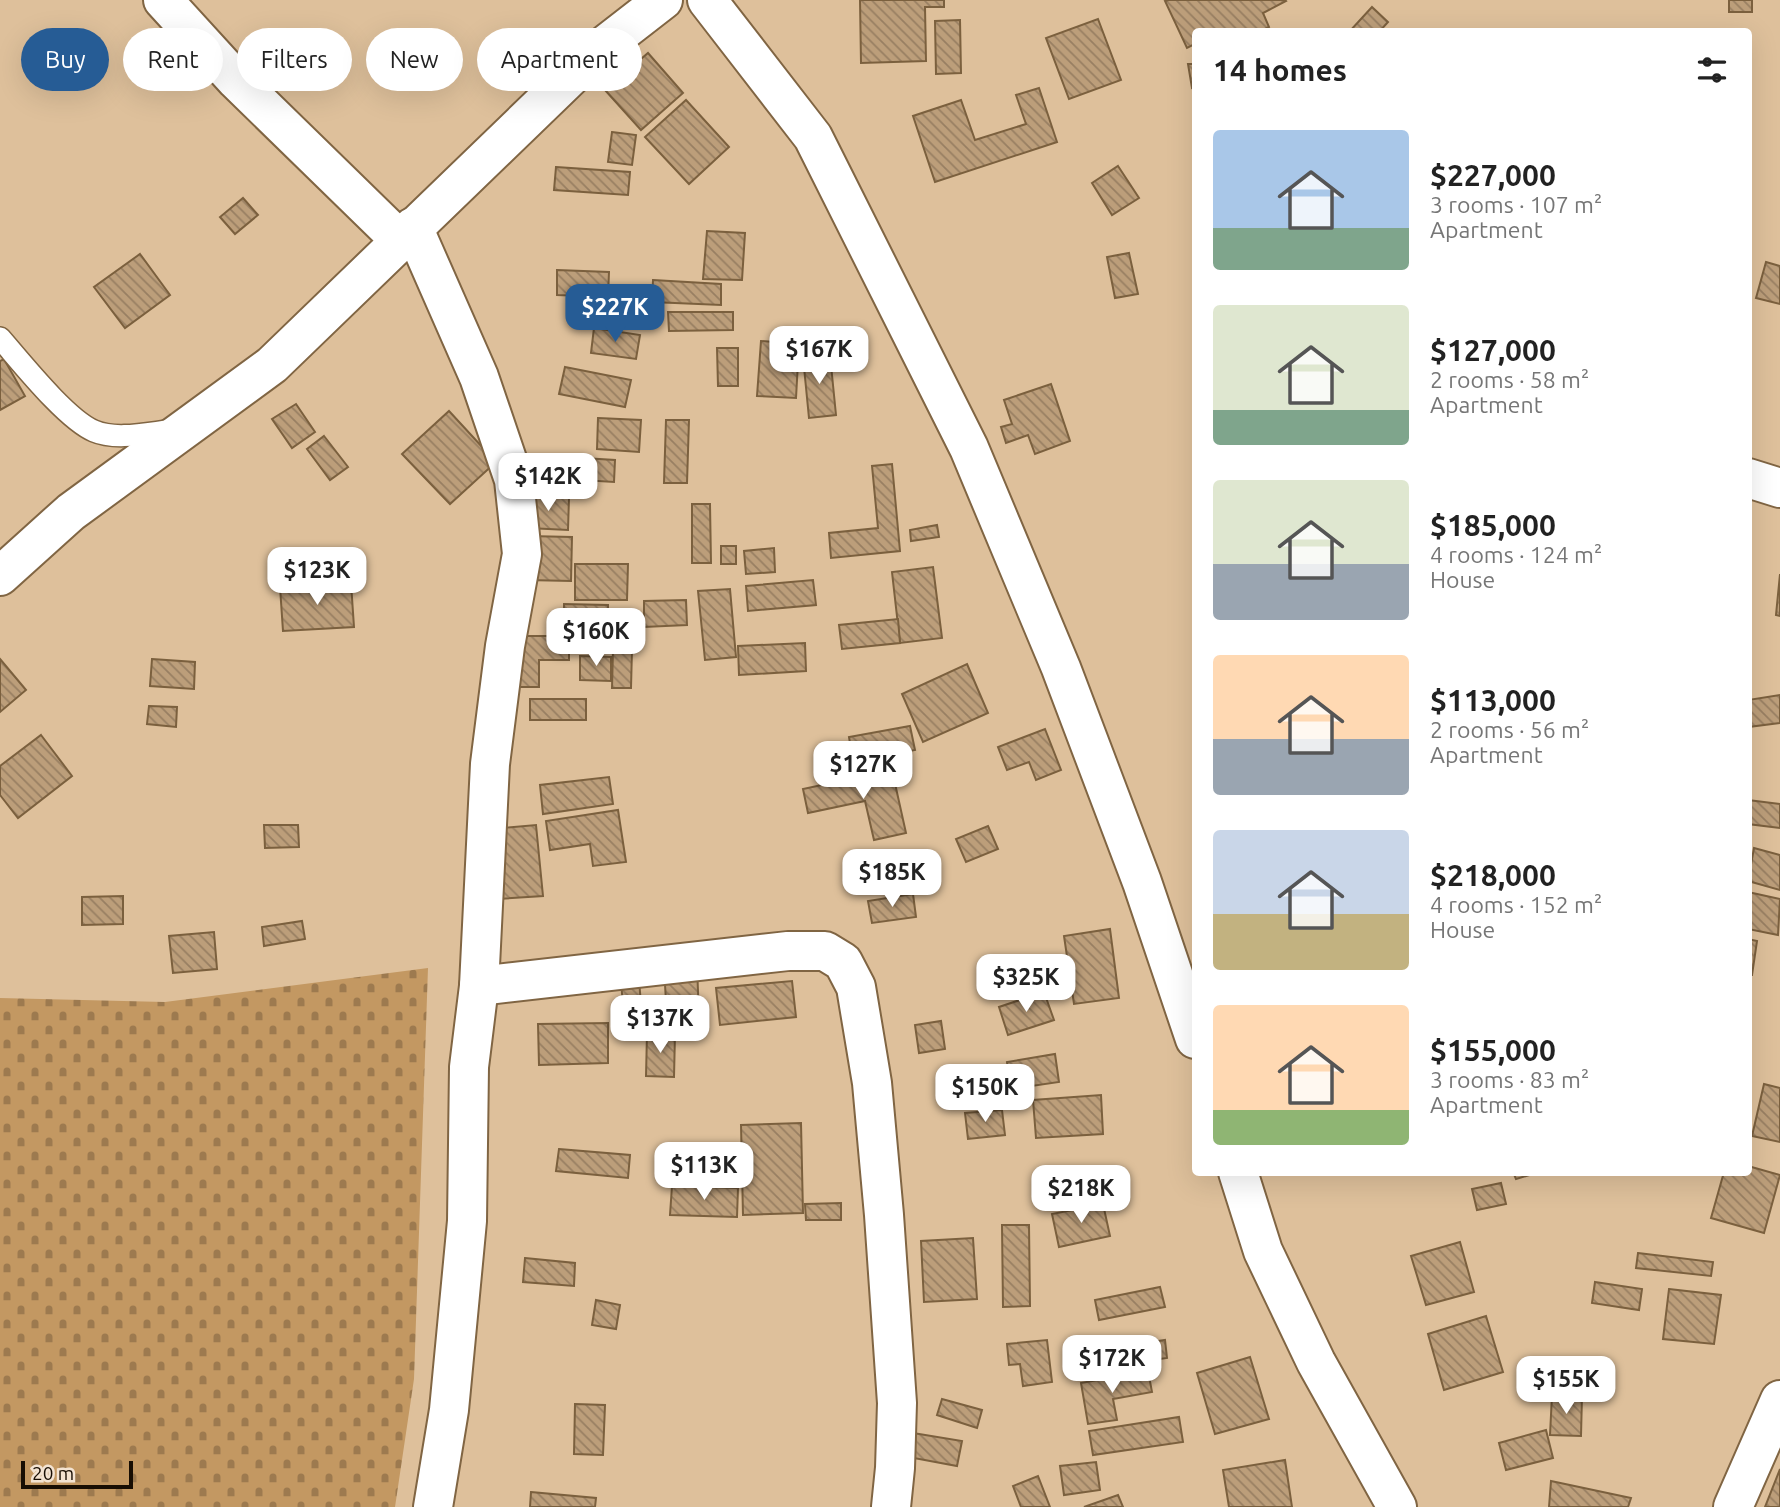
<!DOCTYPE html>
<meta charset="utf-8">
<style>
body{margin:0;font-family:Ubuntu,sans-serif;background:#f2f2f2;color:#222;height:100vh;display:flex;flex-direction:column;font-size:26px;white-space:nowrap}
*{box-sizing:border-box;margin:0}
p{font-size:23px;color:#767676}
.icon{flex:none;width:38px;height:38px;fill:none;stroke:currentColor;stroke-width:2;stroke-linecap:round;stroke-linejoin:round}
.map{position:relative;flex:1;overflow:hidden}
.panel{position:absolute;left:1192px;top:28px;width:560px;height:1148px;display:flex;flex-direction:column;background:#fff;border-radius:7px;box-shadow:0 7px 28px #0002}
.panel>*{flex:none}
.top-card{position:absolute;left:21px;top:28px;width:665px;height:63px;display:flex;gap:14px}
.scale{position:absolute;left:21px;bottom:18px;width:112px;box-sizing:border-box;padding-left:7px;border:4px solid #180e03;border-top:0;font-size:19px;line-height:24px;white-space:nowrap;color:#180e03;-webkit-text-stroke:5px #f3e3d1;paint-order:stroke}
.price{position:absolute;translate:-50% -60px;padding:0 16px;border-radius:14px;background:#fff;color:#222;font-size:23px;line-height:46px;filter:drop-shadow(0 2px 4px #0008)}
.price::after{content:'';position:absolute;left:50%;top:42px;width:21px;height:16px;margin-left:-10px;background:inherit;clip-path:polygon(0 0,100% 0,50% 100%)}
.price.on{background:#265c95;color:#fff}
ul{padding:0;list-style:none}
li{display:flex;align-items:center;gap:21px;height:175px;padding:0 21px}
li span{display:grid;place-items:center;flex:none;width:196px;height:140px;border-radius:7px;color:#555}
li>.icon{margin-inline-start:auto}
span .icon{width:84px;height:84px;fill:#fffc;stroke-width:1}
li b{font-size:30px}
h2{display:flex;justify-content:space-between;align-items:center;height:84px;padding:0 21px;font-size:30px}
.chip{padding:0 24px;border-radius:32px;background:#fff;box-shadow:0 7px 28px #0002;font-size:24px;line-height:63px}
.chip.on{background:#265c95;color:#fff}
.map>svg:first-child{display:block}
.cemetery{fill:url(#cemetery-stones)}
.building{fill:url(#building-back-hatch);stroke:#7b603e;stroke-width:2}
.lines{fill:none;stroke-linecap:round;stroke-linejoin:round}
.lane-casing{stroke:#806543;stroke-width:24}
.street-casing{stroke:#806543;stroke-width:42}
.lane{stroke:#fff;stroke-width:21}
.street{stroke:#fff;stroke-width:38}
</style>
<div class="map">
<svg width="1780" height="1507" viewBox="0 0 1780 1507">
<defs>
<pattern id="cemetery-stones" width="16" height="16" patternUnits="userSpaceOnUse" patternTransform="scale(1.75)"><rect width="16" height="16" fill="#c39862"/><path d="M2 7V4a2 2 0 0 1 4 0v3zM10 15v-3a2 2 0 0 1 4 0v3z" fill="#9d7a4f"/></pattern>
<pattern id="building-back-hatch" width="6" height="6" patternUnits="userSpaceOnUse" patternTransform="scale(1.75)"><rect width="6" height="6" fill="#bc9e7a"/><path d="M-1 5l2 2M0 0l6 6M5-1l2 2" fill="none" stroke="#987f62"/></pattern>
</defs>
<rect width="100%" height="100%" fill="#dec09b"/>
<path class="cemetery" d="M428,968L414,1379L395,1507H0V998L165,1002Z"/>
<g class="building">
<path d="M860,0H944V7H925L926,61L861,63Z"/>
<path d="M1169,0H1285L1286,1L1263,13L1269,27L1259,32H1195V44L1187,48L1165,1Z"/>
<rect x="1729" y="0" width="23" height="12"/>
<path d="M1372,7L1388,22L1379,32H1349Z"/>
<path d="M1098,19L1121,80L1069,99L1046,38Z"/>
<path d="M960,20L961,73L936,74L935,21Z"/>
<path d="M648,53L683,93L641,130L605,90Z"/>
<path d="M1188,64H1195V87L1192,88Z"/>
<path d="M1039,88L1057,142L935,182L913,116L961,100L975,140L1026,124L1016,95Z"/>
<path d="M686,100L729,147L689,184L645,137Z"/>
<path d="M612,132L636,135L632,165L608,162Z"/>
<path d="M1118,166L1139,198L1112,215L1092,183Z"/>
<path d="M556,167L630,172L628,195L554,190Z"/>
<path d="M243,198L258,215L235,234L220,217Z"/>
<path d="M707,231L745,233L742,280L703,279Z"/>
<path d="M1129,253L1138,294L1115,298L1107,257Z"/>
<path d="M140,254L170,295L125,328L94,287Z"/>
<path d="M1766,262L1780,266V304L1756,298Z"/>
<path d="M557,270L609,272L608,297L557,295Z"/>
<path d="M653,280L721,284V305L652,302Z"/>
<path d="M668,312H733V330L669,331Z"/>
<path d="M594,328L640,335L636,359L591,353Z"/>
<path d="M761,341L799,344L796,398L757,396Z"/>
<path d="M717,348H738V386H718Z"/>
<path d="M830,355L836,415L809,418L803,357Z"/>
<path d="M4,359L25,396L0,410V361Z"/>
<path d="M565,367L631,380L625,407L559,394Z"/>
<path d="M1051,384L1070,441L1035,454L1028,435L1006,443L1001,427L1012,424L1004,400Z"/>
<path d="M296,404L315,432L292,448L272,419Z"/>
<path d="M449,411L496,462L450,504L402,454Z"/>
<path d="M598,418L641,420L639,452L597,449Z"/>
<path d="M666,420H689L687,483H664Z"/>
<path d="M324,436L348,467L330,480L307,449Z"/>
<path d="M566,457L615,460L614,482L565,479Z"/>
<path d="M892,464L900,551L831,558L829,533L878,528L872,466Z"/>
<path d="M528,496L569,498L568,530L528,528Z"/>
<path d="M692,504H710L711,563H692Z"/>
<path d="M937,525L939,537L911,541L910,530Z"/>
<path d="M528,536L572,537L571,581L527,580Z"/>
<rect x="721" y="546" width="15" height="18"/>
<path d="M774,548L775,572L746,574L744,551Z"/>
<path d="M575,564H628L627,600H575Z"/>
<path d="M933,567L942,638L900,643L892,572Z"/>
<path d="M1780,574V616L1776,615Z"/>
<path d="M813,580L816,605L748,611L746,586Z"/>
<path d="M351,583L354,627L283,631L280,587Z"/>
<path d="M730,589L736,657L705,660L698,591Z"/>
<path d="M686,600L687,625L644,627V601Z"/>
<path d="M564,604L608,605V629L564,628Z"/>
<path d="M614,611H633L631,688H612Z"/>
<path d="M898,619L900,643L842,649L839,625Z"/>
<path d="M519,636H569V660H539V687H519Z"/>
<path d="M805,643L806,671L739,675L738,646Z"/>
<path d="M580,656L611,657V681L580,680Z"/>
<path d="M0,659L26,690L0,712Z"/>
<path d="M152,659L195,662L194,689L150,686Z"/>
<path d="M967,664L988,713L923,742L902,694Z"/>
<path d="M1780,695V723L1748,727V700Z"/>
<rect x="530" y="699" width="56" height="21"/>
<path d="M149,706L177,707L176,727L147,724Z"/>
<path d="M910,726L915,750L853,761L849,737Z"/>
<path d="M1045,729L1061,770L1036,780L1029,762L1007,770L998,747Z"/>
<path d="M41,735L72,776L18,818L0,795V766Z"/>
<path d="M892,770L906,833L874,840L865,801L808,813L803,789Z"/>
<path d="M609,777L613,804L543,814L540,785Z"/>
<path d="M1748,800L1780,804V828L1748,824Z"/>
<path d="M618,810L626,862L593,866L590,844L550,850L546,821Z"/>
<path d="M264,825H298L299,847L265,848Z"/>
<path d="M536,825L543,896L498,899L492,829Z"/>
<path d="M988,826L998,849L966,862L956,839Z"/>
<path d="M1754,848L1780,855V890L1748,881Z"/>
<path d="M1748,892L1780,899L1778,935L1748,929Z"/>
<path d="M913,894L916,917L872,923L868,901Z"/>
<path d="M123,896V924L82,925V897Z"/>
<path d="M302,921L305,939L264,946L262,927Z"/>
<path d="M1110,929L1119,998L1074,1004L1064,936Z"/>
<path d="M214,932L217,969L173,973L169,936Z"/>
<path d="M1748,939L1757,941L1752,975H1748Z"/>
<path d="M1036,960L1041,982L991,992L987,970Z"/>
<path d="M697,966L699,1016L667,1018L664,968Z"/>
<path d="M639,979L641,1005L623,1006L621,981Z"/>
<path d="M792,981L796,1017L720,1025L716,988Z"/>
<path d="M1044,992L1054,1020L1008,1035L999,1007Z"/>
<rect x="1748" y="999" width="3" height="26"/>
<path d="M941,1021L945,1049L919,1053L915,1025Z"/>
<path d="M608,1023V1063L539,1065L538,1024Z"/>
<path d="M647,1033L675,1034L674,1077L646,1076Z"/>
<path d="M1055,1054L1059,1082L1011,1089L1007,1062Z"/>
<path d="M1764,1084L1780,1088V1142L1752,1136Z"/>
<path d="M1101,1095L1103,1134L1036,1138L1033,1100Z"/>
<path d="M1002,1110L1005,1135L968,1139L965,1113Z"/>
<path d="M801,1123L803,1213L743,1215L741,1125Z"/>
<path d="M559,1149L630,1155L628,1178L556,1171Z"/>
<path d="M1748,1166L1780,1175L1764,1233L1711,1218L1724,1172H1748Z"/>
<path d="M1513,1172H1536V1173L1516,1179Z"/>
<path d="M1501,1183L1506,1204L1477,1210L1472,1189Z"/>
<path d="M672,1186L738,1188L737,1217L670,1215Z"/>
<path d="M841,1203V1220H806L805,1204Z"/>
<path d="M1103,1204L1110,1236L1059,1247L1052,1214Z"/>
<path d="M1002,1225H1029L1030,1306L1003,1307Z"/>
<path d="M973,1238L977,1299L924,1302L921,1241Z"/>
<path d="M1460,1242L1474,1292L1426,1305L1411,1256Z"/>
<path d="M1638,1253L1713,1262L1711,1276L1636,1268Z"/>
<path d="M525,1258L575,1263L574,1286L523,1282Z"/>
<path d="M1595,1282L1642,1289L1639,1310L1592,1303Z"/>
<path d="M1160,1287L1165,1307L1099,1320L1095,1300Z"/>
<path d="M1669,1289L1721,1295L1714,1344L1663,1339Z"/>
<path d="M596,1300L620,1305L616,1329L592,1325Z"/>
<path d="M1486,1316L1503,1372L1444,1390L1428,1334Z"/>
<path d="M1047,1340L1052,1382L1023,1386L1020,1364L1009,1365L1007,1344Z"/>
<path d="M1165,1340L1167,1358L1111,1366L1108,1349Z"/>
<path d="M1250,1357L1269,1419L1215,1434L1197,1373Z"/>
<path d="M1148,1371L1152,1392L1113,1399L1117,1420L1088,1424L1081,1383Z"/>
<path d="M1552,1395L1582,1396L1581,1436L1550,1435Z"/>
<path d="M942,1399L982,1410L977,1428L937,1415Z"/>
<path d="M575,1404L605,1405L603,1455L574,1454Z"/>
<path d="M1179,1417L1183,1442L1093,1455L1089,1431Z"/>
<path d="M1546,1430L1553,1458L1506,1470L1499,1443Z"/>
<path d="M907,1432L962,1441L957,1466L903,1456Z"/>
<path d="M1285,1460L1292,1507H1229L1223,1470Z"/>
<path d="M1096,1462L1100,1490L1064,1495L1060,1466Z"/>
<path d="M1780,1469V1507H1765Z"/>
<path d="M1038,1476L1050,1507H1021L1013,1486Z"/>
<path d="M1551,1481L1631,1498L1628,1507H1549Z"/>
<path d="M531,1492L596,1498L595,1507H530Z"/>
<path d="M1118,1495L1123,1507H1084Z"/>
</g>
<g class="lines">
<defs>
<path id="lane" d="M0,338C21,362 66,419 94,431C117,441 152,432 176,430"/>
<g id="street">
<path d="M163,0L236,80L400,240"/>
<path d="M707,0L813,137L969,448L1061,668L1142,882L1195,1039"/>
<path d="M413,227L479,377L514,480L522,554L505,646L490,764L479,986L469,1067L467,1221L449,1410L433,1507"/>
<path d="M1748,478L1780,488"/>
<path d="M0,576L71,512L272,365L596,52L663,0"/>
<path d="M479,986L788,951H825L843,962L856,987L872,1083L884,1215L897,1403L895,1468L891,1507"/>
<path d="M1238,1172L1263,1251L1316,1362L1397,1507"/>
<path d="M1733,1507L1780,1400"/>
</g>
</defs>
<use href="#lane" class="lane-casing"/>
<use href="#street" class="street-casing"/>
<use href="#lane" class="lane"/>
<use href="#street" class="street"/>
</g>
</svg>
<div class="scale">20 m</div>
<b class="price on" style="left:615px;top:344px">$227K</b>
<b class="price" style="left:819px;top:386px">$167K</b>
<b class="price" style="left:548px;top:513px">$142K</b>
<b class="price" style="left:317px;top:607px">$123K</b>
<b class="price" style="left:596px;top:668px">$160K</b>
<b class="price" style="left:863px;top:801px">$127K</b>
<b class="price" style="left:892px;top:909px">$185K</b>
<b class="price" style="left:1026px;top:1014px">$325K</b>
<b class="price" style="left:660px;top:1055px">$137K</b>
<b class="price" style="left:985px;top:1124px">$150K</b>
<b class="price" style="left:704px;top:1202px">$113K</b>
<b class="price" style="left:1081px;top:1225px">$218K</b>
<b class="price" style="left:1112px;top:1395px">$172K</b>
<b class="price" style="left:1566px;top:1416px">$155K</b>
<div class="top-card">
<a class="chip on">Buy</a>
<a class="chip">Rent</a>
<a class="chip">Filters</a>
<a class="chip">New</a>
<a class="chip">Apartment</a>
</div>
<section class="panel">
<h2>14 homes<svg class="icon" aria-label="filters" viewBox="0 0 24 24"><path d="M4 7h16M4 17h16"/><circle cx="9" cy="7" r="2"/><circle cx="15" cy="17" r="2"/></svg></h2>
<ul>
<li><span style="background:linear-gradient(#a9c7e8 70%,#7fa58c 0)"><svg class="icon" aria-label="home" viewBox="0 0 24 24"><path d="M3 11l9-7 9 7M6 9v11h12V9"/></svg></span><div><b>$227,000</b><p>3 rooms · 107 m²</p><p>Apartment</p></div></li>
<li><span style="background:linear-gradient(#dfe7d0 75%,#7fa58c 0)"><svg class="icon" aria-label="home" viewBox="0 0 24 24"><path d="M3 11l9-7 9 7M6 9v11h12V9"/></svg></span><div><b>$127,000</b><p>2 rooms · 58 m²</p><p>Apartment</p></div></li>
<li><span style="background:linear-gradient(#dfe7d0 60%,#9aa5b1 0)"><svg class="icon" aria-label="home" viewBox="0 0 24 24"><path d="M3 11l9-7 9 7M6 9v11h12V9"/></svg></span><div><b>$185,000</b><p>4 rooms · 124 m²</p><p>House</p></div></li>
<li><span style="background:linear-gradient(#ffd9b3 60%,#9aa5b1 0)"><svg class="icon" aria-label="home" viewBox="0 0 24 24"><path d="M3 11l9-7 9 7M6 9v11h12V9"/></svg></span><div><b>$113,000</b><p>2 rooms · 56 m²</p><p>Apartment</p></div></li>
<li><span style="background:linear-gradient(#c9d6e8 60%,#c2b280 0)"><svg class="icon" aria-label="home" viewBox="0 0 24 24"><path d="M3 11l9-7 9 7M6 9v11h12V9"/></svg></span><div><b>$218,000</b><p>4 rooms · 152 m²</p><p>House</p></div></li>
<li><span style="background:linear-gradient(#ffd9b3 75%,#8fb573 0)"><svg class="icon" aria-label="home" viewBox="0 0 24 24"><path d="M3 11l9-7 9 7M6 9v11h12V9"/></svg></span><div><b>$155,000</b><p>3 rooms · 83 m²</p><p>Apartment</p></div></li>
</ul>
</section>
</div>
